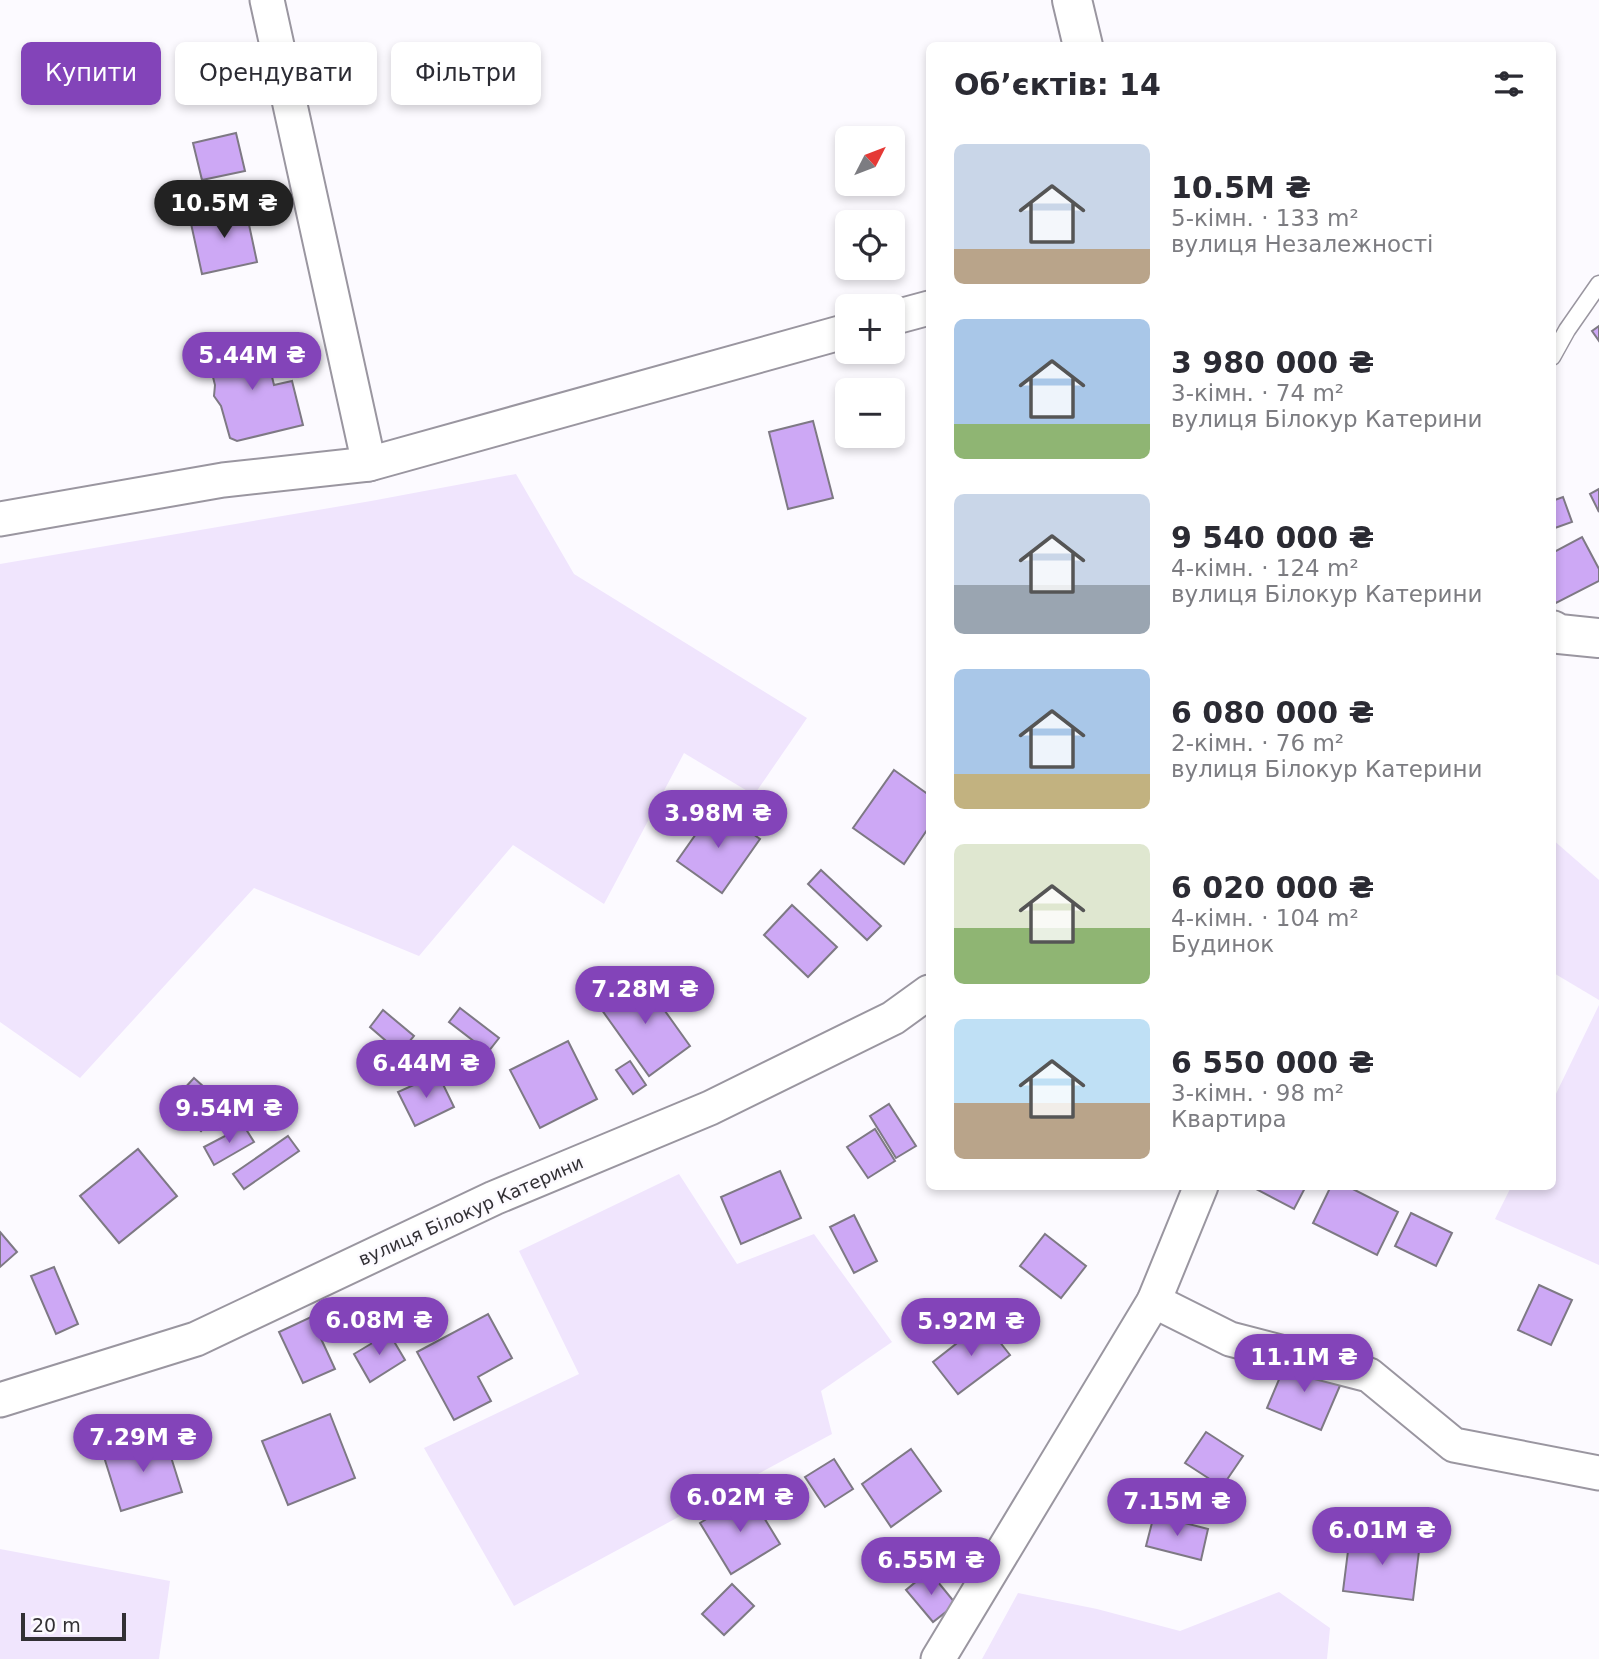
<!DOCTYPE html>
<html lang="uk">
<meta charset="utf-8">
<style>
body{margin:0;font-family:"DejaVu Sans",sans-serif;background:#f7f7f7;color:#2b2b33;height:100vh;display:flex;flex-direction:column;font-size:26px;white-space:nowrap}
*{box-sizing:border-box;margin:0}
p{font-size:23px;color:#7c7c81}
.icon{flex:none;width:38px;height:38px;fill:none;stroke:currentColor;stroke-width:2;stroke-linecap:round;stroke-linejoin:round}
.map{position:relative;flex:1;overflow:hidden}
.details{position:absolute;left:926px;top:42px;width:630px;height:1148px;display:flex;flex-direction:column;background:#fff;border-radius:10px;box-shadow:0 4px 10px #0003}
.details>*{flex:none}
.top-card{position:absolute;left:21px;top:42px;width:665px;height:63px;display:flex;gap:14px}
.needle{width:46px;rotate:48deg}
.tools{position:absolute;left:835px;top:126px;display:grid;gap:14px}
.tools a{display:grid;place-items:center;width:70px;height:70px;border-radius:10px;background:#fff;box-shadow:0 4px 10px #0003;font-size:35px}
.scale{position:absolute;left:21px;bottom:18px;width:105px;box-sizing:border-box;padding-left:7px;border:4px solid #323034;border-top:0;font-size:19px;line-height:24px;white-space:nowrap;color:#323034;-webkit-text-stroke:5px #fcfaff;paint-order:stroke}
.price{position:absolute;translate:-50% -60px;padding:0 16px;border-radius:24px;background:#8344b9;color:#fff;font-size:23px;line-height:46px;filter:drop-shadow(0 2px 4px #0008)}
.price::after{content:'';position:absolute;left:50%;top:42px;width:21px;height:16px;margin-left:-10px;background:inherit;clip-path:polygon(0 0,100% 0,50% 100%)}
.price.active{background:#222;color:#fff}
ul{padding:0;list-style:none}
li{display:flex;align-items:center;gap:21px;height:175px;padding:0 28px}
li span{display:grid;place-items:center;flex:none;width:196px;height:140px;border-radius:10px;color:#555}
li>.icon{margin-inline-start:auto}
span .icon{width:84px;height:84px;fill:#fffc;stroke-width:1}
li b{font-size:30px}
h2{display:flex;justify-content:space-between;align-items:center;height:84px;padding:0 28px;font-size:30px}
.tag{padding:0 24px;border-radius:10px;background:#fff;box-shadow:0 4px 10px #0003;font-size:24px;line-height:63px}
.tag.active{background:#8344b9;color:#fff}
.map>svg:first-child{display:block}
.green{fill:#f0e5fd}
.building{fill:#cda8f5;stroke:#7e7984;stroke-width:2}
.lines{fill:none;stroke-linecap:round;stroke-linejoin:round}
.service-casing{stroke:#9a96a0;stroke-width:19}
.minor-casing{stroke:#9a96a0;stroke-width:37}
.tertiary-casing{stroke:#9a96a0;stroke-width:42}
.service{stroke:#fff;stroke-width:16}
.minor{stroke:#fff;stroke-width:33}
.tertiary{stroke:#fff;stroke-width:38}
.labels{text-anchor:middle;stroke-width:5;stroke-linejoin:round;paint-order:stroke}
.street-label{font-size:18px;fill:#323034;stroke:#fcfaff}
</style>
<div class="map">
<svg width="1599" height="1659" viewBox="0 0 1599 1659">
<rect width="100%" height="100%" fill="#fcfaff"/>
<g class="green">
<path d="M516,474L574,574L807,718L754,795L684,753L604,904L513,845L419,956L254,888L80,1078L0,1022V564L371,501Z"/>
<path d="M1552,839L1599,880V1000L1552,972Z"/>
<path d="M1599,1005V1265L1495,1219L1511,1187L1552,1186V1102Z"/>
<path d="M679,1174L737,1264L814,1234L892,1342L821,1391L832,1434L514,1606L424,1448L579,1374L519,1251Z"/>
<path d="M0,1549L170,1581L159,1659H0Z"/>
<path d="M1279,1592L1330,1628L1327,1659H982L1018,1593L1097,1609L1180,1631Z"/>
</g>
<g class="building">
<path d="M236,133L245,171L202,180L193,143Z"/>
<path d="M245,206L257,262L202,274L190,219Z"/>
<path d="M1599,326V341L1592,331Z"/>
<path d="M263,339L274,385L292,381L303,425L237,441L230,438L221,406L214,396L215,385L208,357L214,352L229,348L238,341L247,343Z"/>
<path d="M813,421L833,498L788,509L769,432Z"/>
<path d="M1599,489V512L1590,494Z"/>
<path d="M1563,497L1572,522L1552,529V501Z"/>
<path d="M1582,537L1599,569V581L1556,603L1552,596V553Z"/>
<path d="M894,770L929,795V827L904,864L853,828Z"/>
<path d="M715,807L760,839L722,893L677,861Z"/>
<path d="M821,870L881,926L867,940L808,884Z"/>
<path d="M792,905L837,947L808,977L764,935Z"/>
<path d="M640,976L690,1046L649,1076L599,1006Z"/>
<path d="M460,1008L499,1038L488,1052L449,1022Z"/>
<path d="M383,1010L414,1036L400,1053L370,1027Z"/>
<path d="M568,1041L597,1099L540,1128L510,1070Z"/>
<path d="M630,1061L646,1085L633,1094L616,1070Z"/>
<path d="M438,1074L454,1107L415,1126L398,1092Z"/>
<path d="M194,1078L224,1105L201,1131L171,1103Z"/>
<path d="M889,1104L916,1146L896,1158L870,1116Z"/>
<path d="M244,1126L254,1142L214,1165L204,1147Z"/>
<path d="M875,1129L895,1161L868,1178L847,1147Z"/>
<path d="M288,1136L299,1151L244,1189L233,1174Z"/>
<path d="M138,1149L177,1196L119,1243L80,1196Z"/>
<path d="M780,1171L801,1218L741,1244L721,1197Z"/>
<path d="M1257,1186H1306L1294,1209L1256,1189Z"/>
<path d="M1331,1186H1347L1398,1212L1377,1255L1313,1223Z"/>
<path d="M1411,1213L1452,1233L1436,1266L1395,1246Z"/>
<path d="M854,1215L877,1261L854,1273L830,1227Z"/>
<path d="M0,1232L17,1252L0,1267Z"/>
<path d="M1045,1234L1086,1266L1061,1298L1020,1266Z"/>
<path d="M54,1267L78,1324L56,1334L31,1276Z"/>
<path d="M1539,1285L1572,1300L1551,1345L1518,1330Z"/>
<path d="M488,1314L512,1358L478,1377L491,1401L454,1420L417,1352Z"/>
<path d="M311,1317L335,1369L303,1383L279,1332Z"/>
<path d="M984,1322L1010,1355L958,1394L933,1362Z"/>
<path d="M389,1333L405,1360L370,1382L354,1354Z"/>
<path d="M1288,1358L1342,1381L1321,1430L1267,1408Z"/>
<path d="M330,1414L355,1478L288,1505L262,1441Z"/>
<path d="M1206,1432L1243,1456L1222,1487L1185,1463Z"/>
<path d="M165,1438L182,1492L121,1511L104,1457Z"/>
<path d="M911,1449L941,1491L891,1527L862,1484Z"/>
<path d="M834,1459L853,1489L825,1507L805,1477Z"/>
<path d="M749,1493L780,1544L731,1574L700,1523Z"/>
<path d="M1154,1515L1208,1529L1201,1560L1146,1546Z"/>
<path d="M1350,1535L1420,1543L1413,1600L1343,1591Z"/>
<path d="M929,1571L956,1604L933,1622L906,1590Z"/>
<path d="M732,1584L754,1606L724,1635L702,1614Z"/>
</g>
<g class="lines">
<defs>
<path id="service" d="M1552,357L1567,330L1599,284"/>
<g id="minor">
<path d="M267,0L369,464"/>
<path d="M892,318L929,308"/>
<path d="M0,519L223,480L369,464L847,331"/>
<path d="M1154,1301L1230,1339L1369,1375L1454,1445L1599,1473"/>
<path d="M0,1400L196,1339L494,1198L710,1108L893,1018L929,992"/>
<path d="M938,1659L1154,1301L1201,1186"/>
</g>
<g id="tertiary">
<path d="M1072,0L1083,46"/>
<path d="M1552,630L1559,634L1599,638"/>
</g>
</defs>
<use href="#service" class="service-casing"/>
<use href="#minor" class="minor-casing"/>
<use href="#tertiary" class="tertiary-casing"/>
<use href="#service" class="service"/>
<use href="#minor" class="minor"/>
<use href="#tertiary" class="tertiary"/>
</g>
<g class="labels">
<g class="street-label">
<text transform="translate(471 1211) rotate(-24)" y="6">вулиця Білокур Катерини</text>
</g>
</g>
</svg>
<div class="tools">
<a><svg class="needle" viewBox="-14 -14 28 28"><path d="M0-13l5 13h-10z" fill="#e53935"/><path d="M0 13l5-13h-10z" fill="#7c7c81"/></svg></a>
<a><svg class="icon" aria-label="locate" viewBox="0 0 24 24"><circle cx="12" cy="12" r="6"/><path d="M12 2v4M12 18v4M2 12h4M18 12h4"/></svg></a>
<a>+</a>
<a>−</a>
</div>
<div class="scale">20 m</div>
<b class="price active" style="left:224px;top:240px">10.5M ₴</b>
<b class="price" style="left:252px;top:392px">5.44M ₴</b>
<b class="price" style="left:718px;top:850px">3.98M ₴</b>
<b class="price" style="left:645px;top:1026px">7.28M ₴</b>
<b class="price" style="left:426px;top:1100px">6.44M ₴</b>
<b class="price" style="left:229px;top:1145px">9.54M ₴</b>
<b class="price" style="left:379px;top:1357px">6.08M ₴</b>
<b class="price" style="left:971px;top:1358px">5.92M ₴</b>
<b class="price" style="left:1304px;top:1394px">11.1M ₴</b>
<b class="price" style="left:143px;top:1474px">7.29M ₴</b>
<b class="price" style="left:740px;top:1534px">6.02M ₴</b>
<b class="price" style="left:1177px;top:1538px">7.15M ₴</b>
<b class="price" style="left:1382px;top:1567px">6.01M ₴</b>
<b class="price" style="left:931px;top:1597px">6.55M ₴</b>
<div class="top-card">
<a class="tag active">Купити</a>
<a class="tag">Орендувати</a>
<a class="tag">Фільтри</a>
</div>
<section class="details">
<h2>Об’єктів: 14<svg class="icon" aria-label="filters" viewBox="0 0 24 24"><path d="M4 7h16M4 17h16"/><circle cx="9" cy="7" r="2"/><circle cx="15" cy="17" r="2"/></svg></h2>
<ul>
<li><span style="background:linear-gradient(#c9d6e8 75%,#b9a48a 0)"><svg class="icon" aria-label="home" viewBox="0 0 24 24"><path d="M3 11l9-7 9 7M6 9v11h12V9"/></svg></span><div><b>10.5M ₴</b><p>5-кімн. · 133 m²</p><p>вулиця Незалежності</p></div></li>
<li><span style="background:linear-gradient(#a9c7e8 75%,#8fb573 0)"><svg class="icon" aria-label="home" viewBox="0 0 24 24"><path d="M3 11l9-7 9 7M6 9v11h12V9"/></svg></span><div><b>3 980 000 ₴</b><p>3-кімн. · 74 m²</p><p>вулиця Білокур Катерини</p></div></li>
<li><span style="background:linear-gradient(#c9d6e8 65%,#9aa5b1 0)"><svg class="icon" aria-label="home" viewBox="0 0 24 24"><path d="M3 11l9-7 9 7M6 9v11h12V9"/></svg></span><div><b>9 540 000 ₴</b><p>4-кімн. · 124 m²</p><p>вулиця Білокур Катерини</p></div></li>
<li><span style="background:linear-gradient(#a9c7e8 75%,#c2b280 0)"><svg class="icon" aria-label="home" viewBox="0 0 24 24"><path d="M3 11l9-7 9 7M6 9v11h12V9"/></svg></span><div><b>6 080 000 ₴</b><p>2-кімн. · 76 m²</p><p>вулиця Білокур Катерини</p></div></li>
<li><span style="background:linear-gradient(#dfe7d0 60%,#8fb573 0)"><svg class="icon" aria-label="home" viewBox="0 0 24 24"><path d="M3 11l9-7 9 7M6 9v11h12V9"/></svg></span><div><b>6 020 000 ₴</b><p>4-кімн. · 104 m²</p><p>Будинок</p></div></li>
<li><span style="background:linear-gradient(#bfe0f5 60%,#b9a48a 0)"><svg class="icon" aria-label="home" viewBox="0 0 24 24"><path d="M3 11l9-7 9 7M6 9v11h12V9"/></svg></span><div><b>6 550 000 ₴</b><p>3-кімн. · 98 m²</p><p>Квартира</p></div></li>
</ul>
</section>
</div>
